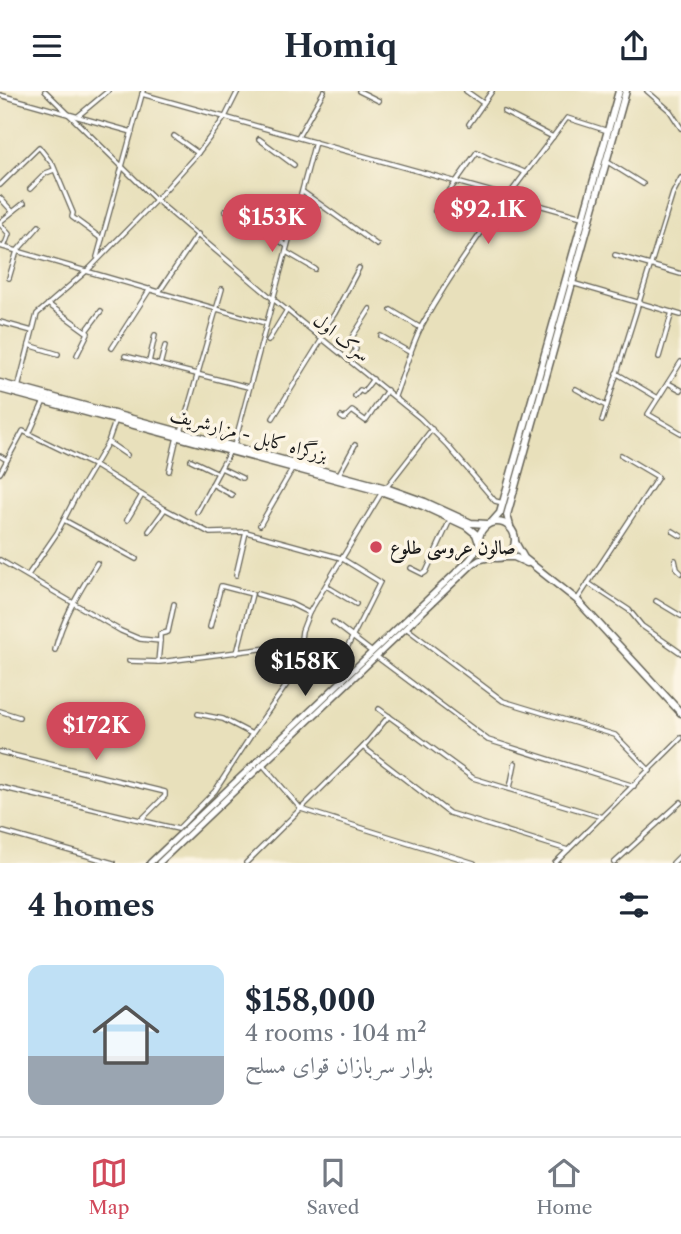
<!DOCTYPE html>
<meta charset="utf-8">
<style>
body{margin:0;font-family:"Libre Caslon Text",Amiri,serif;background:#f6f6f7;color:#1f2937;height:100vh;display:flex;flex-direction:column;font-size:26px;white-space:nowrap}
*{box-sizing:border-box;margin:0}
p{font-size:23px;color:#747a83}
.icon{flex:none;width:38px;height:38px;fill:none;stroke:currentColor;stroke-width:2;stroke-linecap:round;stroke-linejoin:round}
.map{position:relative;height:772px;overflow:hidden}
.side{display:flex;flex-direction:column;background:#fff;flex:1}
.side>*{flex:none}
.price{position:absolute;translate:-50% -60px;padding:0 16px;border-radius:24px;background:#d1495b;color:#fff;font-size:23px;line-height:46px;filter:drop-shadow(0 2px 4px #0008)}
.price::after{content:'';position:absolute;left:50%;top:42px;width:21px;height:16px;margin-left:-10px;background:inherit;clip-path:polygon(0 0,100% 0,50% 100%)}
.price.selected{background:#222;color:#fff}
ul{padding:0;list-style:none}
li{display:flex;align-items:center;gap:21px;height:175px;padding:0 28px}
li span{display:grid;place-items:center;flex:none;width:196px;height:140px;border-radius:14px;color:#555}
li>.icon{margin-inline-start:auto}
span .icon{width:84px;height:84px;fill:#fffc;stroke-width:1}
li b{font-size:30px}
h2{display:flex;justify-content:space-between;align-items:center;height:84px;padding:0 28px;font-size:30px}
header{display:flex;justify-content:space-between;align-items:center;height:91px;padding:0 28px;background:#fff;font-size:32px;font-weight:700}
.tabs{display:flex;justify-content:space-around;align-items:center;height:98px;border-top:2px solid #e0e1e3;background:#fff;font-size:19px;color:#747a83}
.tabs a{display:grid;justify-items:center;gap:4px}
.tabs .selected{color:#d1495b}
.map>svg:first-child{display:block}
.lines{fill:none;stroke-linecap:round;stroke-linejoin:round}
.minor-casing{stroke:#636154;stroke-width:6}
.major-casing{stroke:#636154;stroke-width:8}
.highway-casing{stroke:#636154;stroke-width:9}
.minor{stroke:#fff;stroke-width:3.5}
.major{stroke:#fff;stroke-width:5}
.highway{stroke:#fff;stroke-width:6}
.poi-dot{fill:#d1495b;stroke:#fcf5e5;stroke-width:2.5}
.labels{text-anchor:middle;stroke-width:7;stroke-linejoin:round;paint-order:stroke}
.street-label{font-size:19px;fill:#1c1c1c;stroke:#fcf5e5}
.poi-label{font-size:19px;font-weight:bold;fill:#1c1c1c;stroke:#fcf5e5;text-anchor:start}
</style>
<header><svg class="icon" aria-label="menu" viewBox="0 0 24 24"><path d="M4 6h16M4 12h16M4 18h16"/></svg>Homiq<svg class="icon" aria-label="share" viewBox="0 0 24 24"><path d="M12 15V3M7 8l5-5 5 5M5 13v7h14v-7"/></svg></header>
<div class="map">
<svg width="681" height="772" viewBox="0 0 681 772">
<rect width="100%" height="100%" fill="#fcf5e5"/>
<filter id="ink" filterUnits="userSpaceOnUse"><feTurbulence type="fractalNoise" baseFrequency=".0143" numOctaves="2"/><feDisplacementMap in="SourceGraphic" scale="14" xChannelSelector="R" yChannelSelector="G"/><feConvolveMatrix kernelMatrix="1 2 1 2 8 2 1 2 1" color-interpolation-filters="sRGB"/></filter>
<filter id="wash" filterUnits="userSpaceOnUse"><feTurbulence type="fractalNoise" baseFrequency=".00686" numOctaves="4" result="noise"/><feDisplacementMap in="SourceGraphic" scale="28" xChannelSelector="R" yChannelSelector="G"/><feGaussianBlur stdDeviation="1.57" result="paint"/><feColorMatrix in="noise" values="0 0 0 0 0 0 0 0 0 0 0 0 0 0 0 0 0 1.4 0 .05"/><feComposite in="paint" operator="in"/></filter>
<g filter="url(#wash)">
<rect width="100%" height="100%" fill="#e8e0bb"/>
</g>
<g filter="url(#ink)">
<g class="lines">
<defs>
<g id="minor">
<path d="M45,0L156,109L273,208L420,327L448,355L495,410L503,412"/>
<path d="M359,0L379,10"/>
<path d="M466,0L483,12"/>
<path d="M647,0L670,20L681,37"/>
<path d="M142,3L582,126"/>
<path d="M0,4L132,41"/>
<path d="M504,21L553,46"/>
<path d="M78,25L108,0"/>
<path d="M469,33L492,0"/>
<path d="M174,45L198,62"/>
<path d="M298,46L324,0"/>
<path d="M259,48L294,74"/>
<path d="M606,70L643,93"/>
<path d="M0,94L39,56L53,74L73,122L72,126L102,148"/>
<path d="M30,98L46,82L54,79"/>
<path d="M303,101L377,154"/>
<path d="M0,107L12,120"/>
<path d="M225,120L258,140"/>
<path d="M435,120L477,61C492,71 510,74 526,82"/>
<path d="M0,131L24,112"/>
<path d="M0,133L9,143L4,156"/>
<path d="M260,136L287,155"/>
<path d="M0,155L265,232"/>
<path d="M286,161L315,178"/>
<path d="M615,164L681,183"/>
<path d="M97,166L143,0"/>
<path d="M9,187L17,160L39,135"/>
<path d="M572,192L681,224"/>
<path d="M159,201L198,143"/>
<path d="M48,213L88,242L77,264"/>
<path d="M391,219L421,237"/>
<path d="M0,231L32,240"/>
<path d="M86,240L101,220"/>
<path d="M381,245L411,262"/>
<path d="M319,246L335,222L359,177"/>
<path d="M268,250L287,219"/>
<path d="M29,254L58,263"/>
<path d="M112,257L150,198"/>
<path d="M125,265L248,296"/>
<path d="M659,266L672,221"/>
<path d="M349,270L356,258L349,251L370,218"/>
<path d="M149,271L155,244"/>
<path d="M681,271L648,323L681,342"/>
<path d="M160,274L165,255"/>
<path d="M616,282L658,307"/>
<path d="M668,292L681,299"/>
<path d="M18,297L37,223L90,177L156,109L198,62L225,26L238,0"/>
<path d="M576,298L606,315"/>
<path d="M355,305L360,299L363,301L373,288"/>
<path d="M395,305C404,282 411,256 422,234C463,160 517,94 567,27L608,40"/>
<path d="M341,326L344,328L352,320L366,330L387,299"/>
<path d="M273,327L322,248"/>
<path d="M602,330L673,102L681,87"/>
<path d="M181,341L222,198"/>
<path d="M29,343L44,310"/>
<path d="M108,351L127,364"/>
<path d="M234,355L315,51"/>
<path d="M0,365L7,369"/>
<path d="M191,369L218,382"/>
<path d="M221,377L242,387"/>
<path d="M169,380L177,346"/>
<path d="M0,382L23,340L95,375L165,418L210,442L246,441L341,467L380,491L335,581L301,558"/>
<path d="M339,383L355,354"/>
<path d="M212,393L232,404"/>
<path d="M386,397L432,338"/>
<path d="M197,421L230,360"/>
<path d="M64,429L136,468"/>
<path d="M127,429L142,404"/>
<path d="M260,434L293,377"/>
<path d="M149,440L165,418"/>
<path d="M673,440L681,445"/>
<path d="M0,469L121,540L140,548L160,550L158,571"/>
<path d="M675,469L677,478L681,482"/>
<path d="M411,477L423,483L426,481L450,429"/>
<path d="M28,484L57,442L75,407L108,351L116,328"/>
<path d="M236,484L246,441"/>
<path d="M588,492L629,519L642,535L681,562"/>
<path d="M328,496L356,513"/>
<path d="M257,503L291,513L309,522"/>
<path d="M577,509L658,386L621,364"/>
<path d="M656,510L681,525"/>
<path d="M333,531L372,561"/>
<path d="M210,536L221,495L252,503L237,562"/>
<path d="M406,537L503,610L615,644L650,680"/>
<path d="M160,550V543L168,541L174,513"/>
<path d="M55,559C63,526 80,500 97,472"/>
<path d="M377,566L488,649L634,695"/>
<path d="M129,570L160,571L268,557L301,560"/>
<path d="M379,618L473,687L602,726"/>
<path d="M0,620L19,626"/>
<path d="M198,623L223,628L252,643"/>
<path d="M363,656L449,722L568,759"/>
<path d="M0,661L165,701V705L141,729"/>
<path d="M263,674L301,718L474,772"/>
<path d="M0,696L178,738L215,700L252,643L297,579L302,540L309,522L382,401"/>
<path d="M510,697L515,672"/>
<path d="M0,740L113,772"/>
<path d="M246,772L363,656L389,625"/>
<path d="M555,772L681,647"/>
<path d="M614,772L681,711"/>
<path d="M673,772L681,764"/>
</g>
<g id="major">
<path d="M150,772L469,469L477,459L479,452"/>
<path d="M159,772L473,473L479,469L492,466"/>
</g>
<g id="highway">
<path d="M0,292L386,397L425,411L471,432L487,433"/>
<path d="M0,298L383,401L423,415L466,435L476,443L478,449"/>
<circle cx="497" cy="449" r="18"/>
<path d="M492,431L500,422L619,0"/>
<path d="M510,435L507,424L626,0"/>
<path d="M515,451L524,467L577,509L681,622"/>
<path d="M504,466H514L527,472"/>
</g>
</defs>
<use href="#minor" class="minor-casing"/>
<use href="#major" class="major-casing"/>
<use href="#highway" class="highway-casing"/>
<use href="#minor" class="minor"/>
<use href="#major" class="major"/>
<use href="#highway" class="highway"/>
</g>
</g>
<circle class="poi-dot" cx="376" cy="456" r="7"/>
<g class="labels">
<g class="street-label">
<text transform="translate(342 246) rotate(38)" y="7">سرک اول</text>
<text transform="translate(249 343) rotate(15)" y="7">بزرگراه کابل - مزارشریف</text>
</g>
<g class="poi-label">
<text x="390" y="463">صالون عروسی طلوع</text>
</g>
</g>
</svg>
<b class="price" style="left:488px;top:155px">$92.1K</b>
<b class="price" style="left:272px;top:163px">$153K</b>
<b class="price selected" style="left:305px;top:607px">$158K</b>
<b class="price" style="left:96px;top:671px">$172K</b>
</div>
<section class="side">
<h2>4 homes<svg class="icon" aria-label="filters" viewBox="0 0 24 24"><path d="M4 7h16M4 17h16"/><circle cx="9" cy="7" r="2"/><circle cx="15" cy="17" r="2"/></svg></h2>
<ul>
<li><span style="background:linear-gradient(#bfe0f5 65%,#9aa5b1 0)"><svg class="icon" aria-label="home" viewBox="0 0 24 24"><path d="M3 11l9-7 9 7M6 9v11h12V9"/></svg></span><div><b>$158,000</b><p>4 rooms · 104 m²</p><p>بلوار سربازان قوای مسلح</p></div></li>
</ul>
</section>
<nav class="tabs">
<a class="selected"><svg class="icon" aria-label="map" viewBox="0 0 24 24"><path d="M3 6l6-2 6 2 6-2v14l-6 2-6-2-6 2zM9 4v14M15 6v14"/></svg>Map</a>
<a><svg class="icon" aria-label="saved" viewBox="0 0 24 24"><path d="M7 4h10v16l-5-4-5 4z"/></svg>Saved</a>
<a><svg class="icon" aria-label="home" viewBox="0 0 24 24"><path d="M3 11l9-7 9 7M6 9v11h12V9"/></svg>Home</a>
</nav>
